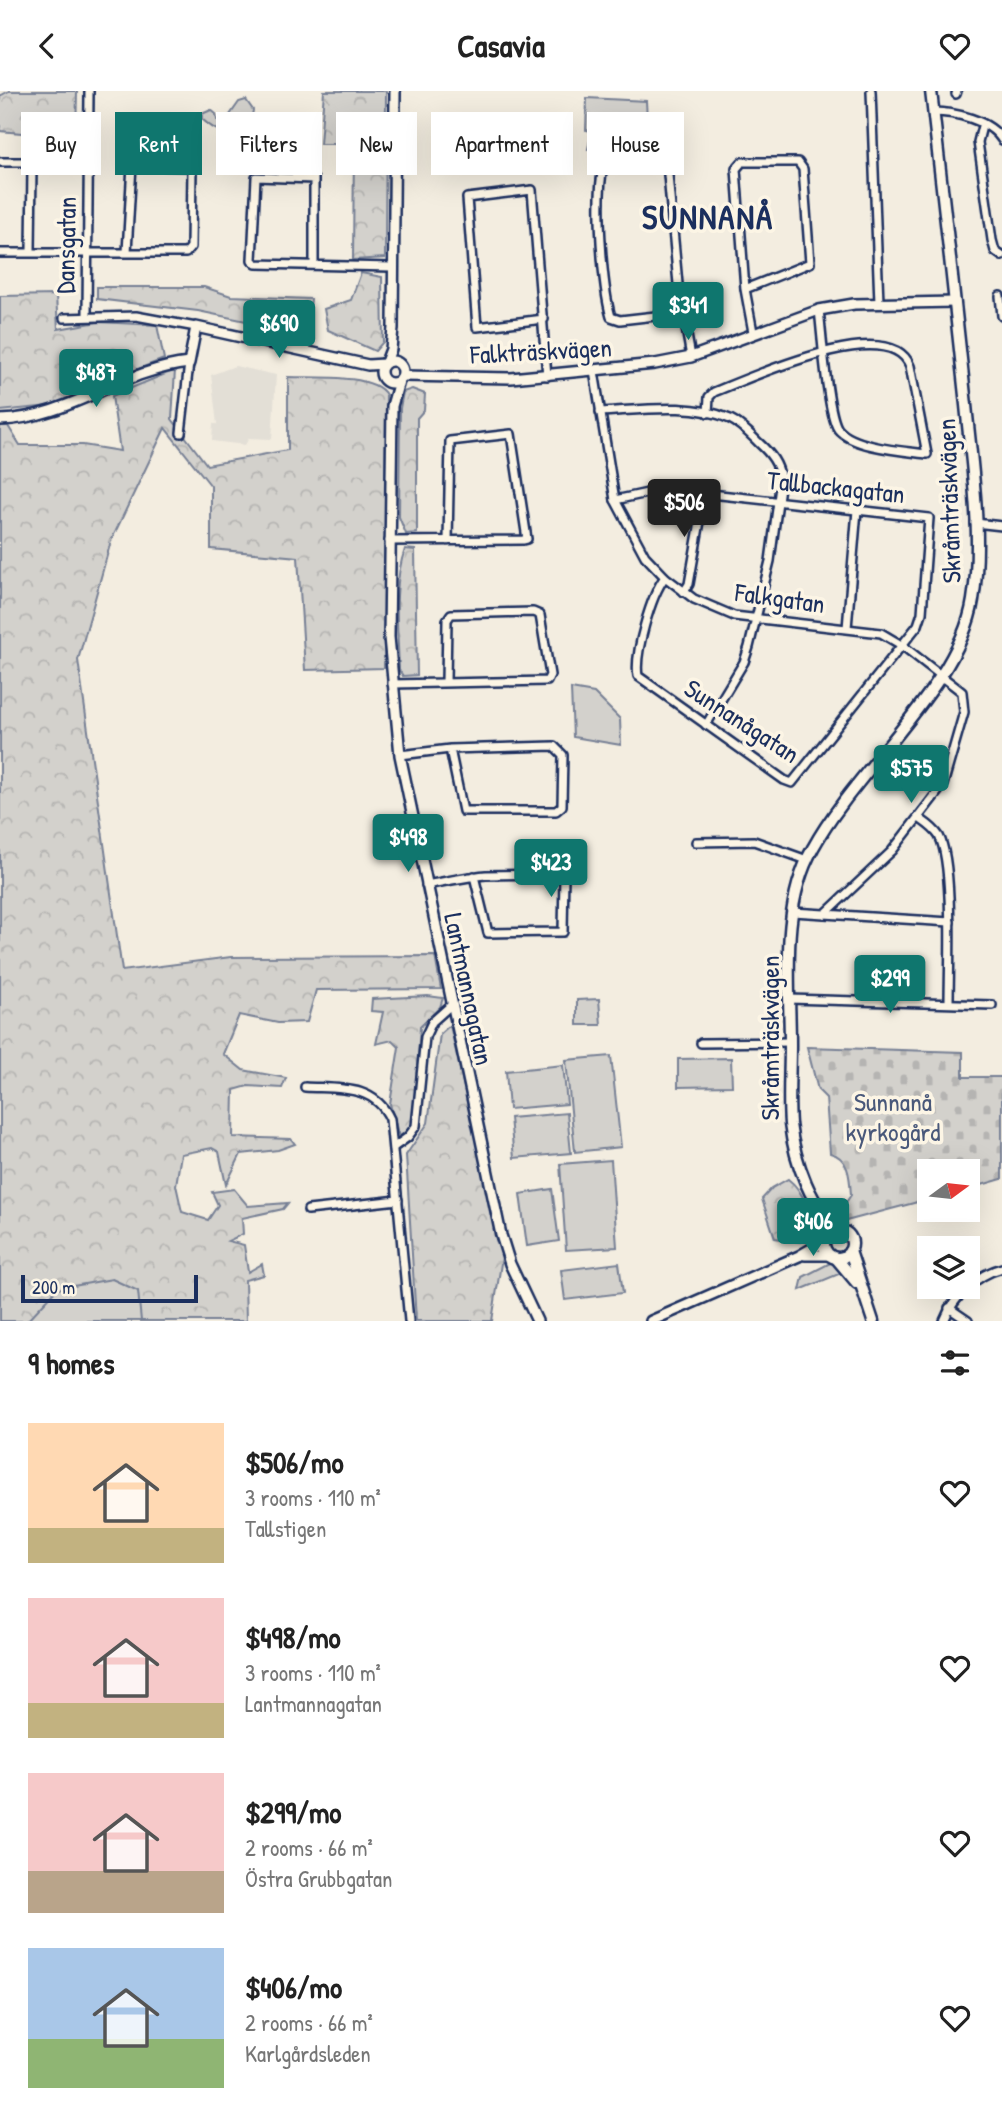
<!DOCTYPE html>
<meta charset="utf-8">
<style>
body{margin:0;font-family:"Patrick Hand",sans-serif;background:#f2f2f2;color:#222;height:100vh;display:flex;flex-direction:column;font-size:26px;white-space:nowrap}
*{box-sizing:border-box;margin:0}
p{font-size:23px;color:#767676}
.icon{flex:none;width:38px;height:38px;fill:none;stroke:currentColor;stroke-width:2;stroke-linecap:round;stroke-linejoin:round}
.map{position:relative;height:1230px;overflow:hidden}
.sheet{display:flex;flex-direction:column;background:#fff;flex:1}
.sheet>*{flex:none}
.top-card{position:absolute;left:21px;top:21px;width:961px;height:63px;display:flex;gap:14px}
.needle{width:46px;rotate:75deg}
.buttons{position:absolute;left:917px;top:1068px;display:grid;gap:14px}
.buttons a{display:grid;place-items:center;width:63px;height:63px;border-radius:0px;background:#fff;box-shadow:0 7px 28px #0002;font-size:35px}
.scale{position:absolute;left:21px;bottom:18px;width:177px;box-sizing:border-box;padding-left:7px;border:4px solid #1b2f5e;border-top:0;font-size:19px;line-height:24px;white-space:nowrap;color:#1b2f5e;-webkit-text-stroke:5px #fcf5e5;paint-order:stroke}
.price{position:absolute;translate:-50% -60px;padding:0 16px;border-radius:7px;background:#0f766e;color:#fff;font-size:23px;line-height:46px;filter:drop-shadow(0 2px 4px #0008)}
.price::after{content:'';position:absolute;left:50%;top:42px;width:21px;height:16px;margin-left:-10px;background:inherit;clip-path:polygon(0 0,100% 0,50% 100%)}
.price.active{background:#222;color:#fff}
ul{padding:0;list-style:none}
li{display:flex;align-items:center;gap:21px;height:175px;padding:0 28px}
li span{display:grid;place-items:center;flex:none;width:196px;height:140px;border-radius:0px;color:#555}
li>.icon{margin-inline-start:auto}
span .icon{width:84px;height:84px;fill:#fffc;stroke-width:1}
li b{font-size:30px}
h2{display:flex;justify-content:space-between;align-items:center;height:84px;padding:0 28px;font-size:30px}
.pill{padding:0 24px;border-radius:0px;background:#fff;box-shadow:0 7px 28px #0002;font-size:24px;line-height:63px}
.pill.active{background:#0f766e;color:#fff}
header{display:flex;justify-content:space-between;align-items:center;height:91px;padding:0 28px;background:#fff;font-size:32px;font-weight:700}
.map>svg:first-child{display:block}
.built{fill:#e3dfd6}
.forest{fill:url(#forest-crowns);stroke:#778095;stroke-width:2}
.cemetery{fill:url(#cemetery-stones);stroke:#778095;stroke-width:2}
.park{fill:#d3d1cc;stroke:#778095;stroke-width:2}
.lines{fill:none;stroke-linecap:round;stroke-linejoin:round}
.minor-casing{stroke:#1b2f5e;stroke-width:12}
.tertiary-casing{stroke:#1b2f5e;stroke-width:14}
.secondary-casing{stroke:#1b2f5e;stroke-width:15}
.minor{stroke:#fcf5e5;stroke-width:7}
.tertiary{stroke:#fcf5e5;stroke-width:9}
.secondary{stroke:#fcf5e5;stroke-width:10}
.labels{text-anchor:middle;stroke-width:7;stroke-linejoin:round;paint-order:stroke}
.street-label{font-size:26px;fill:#1b2f5e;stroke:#fcf5e5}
.park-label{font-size:26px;fill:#49587a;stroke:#fcf5e5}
.district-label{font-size:33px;font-weight:bold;letter-spacing:2px;fill:#1b2f5e;stroke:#fcf5e5}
</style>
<header><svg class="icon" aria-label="back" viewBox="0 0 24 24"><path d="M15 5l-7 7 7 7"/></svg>Casavia<svg class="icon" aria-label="heart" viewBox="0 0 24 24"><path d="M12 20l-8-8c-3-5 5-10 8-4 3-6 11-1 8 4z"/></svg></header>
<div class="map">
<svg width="1002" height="1230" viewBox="0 0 1002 1230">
<defs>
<pattern id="forest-crowns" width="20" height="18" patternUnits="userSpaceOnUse" patternTransform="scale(1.75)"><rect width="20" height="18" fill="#d3d1cc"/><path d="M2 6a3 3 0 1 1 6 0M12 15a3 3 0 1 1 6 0" fill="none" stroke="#b5b4b2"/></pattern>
<pattern id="cemetery-stones" width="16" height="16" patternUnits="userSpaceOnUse" patternTransform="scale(1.75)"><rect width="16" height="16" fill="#d3d1cc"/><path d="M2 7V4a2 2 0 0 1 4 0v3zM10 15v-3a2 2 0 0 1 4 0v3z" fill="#b5b4b2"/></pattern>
</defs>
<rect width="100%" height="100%" fill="#f3ede0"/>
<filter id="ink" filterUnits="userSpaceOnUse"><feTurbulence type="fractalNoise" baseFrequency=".0143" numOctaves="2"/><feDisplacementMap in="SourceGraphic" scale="14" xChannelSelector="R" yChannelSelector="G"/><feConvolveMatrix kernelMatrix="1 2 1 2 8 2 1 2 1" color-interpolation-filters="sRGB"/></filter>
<g filter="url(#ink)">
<path class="built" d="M235,275L276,284L272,348L249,347L245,354L212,350L213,333H217L211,284Z"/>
<g class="forest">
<path d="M9,0H77L76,47L0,40V5Z"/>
<path d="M324,0H386L385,167L353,169L354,53H320Z"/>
<path d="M361,182L382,186L383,251L375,260L328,239L324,218L351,209Z"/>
<path d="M97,196H204L231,205L311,208L309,226L285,238L198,220L97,208Z"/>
<path d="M56,204L58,238L98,231L157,234L164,268L115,287L106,261L78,269L90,300L50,315L0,320V205Z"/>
<path d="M175,279L172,328L207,374L288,359V286C310,287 375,282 386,304L384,577L305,579L298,466L211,458V395L165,337L111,450L78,569L122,880L231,866L435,865L441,898L316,899L307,931L278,932L239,924L223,963L243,979L286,987L282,997L248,995L234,999L233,1046L291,1048L295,1053L278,1059L241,1063L226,1094L219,1061L212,1057L181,1063L176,1094L182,1121L208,1129L218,1114L212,1101L234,1098L248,1115L288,1112L283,1118L242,1127L243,1143L228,1150L244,1154L248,1181L262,1173L264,1184L245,1189L246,1230H0V335H8L20,354H83L120,360L112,305Z"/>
<path d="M412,298L425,303L424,319L417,327V442L406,443L399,426L400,317L403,301Z"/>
<path d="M405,458L415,459L417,584L403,585L399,579C398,540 392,495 405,458Z"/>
<path d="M428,905L443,907L440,916L420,936L413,1034L399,1046L390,1013L399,956L392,949L376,953L383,921L371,920L372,908Z"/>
<path d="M450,934L502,1166L492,1230H416L406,1064L428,1032L440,943Z"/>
<path d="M788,1088C804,1100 813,1126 811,1145L801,1151L775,1147L762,1108L772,1097Z"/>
<path d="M836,1169L843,1178L839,1183L800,1199L803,1186Z"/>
</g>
<path class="cemetery" d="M807,956L963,961V986H1002V1088L968,1098V1080H929V1108L846,1130L840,1120L851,1104C850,1087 849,1066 830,1062L826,1007L818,999Z"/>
<g class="park">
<path d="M587,7L646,10L647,28L628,46L655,45V62H627V47L616,57L588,58L592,40L586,39Z"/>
<path d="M246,9L253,19L252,25C228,41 225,49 202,28V23L211,19L216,23L217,29L225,31L239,11Z"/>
<path d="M571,598L594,602L620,628L621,654L573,646Z"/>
<path d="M599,908L601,934H577V909Z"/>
<path d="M611,965L621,1056L575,1061L566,969Z"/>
<path d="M731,967L732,995L678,996V968Z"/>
<path d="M563,974L567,1013L509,1018L506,980Z"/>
<path d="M567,1022L571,1062L514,1067L510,1027Z"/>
<path d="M611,1069L617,1156L566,1159L560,1073Z"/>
<path d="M552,1098L559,1150L527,1155L520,1103Z"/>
<path d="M619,1172L623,1202L565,1209L561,1179Z"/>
<path d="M112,1188L138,1200L141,1230H27L57,1198Z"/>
</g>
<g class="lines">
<defs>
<g id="minor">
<path d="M871,0L879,212"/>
<path d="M956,3L957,0"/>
<path d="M933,21C955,21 990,29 1002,49"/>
<path d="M982,35L978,51L992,149L995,160L1002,165"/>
<path d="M0,71H26L32,75L31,160"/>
<path d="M0,162H186L191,156L192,76L132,74L127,161"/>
<path d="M314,174V88L256,86L252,169L256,173L392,176"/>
<path d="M745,198L810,172L803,78L798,71H742L736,78L745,198L753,241"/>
<path d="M1000,205L1002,225"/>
<path d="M682,222L620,229L611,226C602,194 596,108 603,76L611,73H667L678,193L691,266"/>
<path d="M87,224L89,0"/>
<path d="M64,227L136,225L196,236"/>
<path d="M544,228L477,236L467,107L532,99L547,285"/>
<path d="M594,280L615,409L645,465L665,486L694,508L734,525L881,542L903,555L962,601L964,621L943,694L892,760L825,823"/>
<path d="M600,321C641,319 692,311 730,328C741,333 750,343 759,352C771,363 778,372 781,388L770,470L749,556L744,571L706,634"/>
<path d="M708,322L709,306L714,301C750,287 890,222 910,275L927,363C904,360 853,357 838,338C827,322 822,242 819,219"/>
<path d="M181,342L189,272"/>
<path d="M615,409L666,398L929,427L922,522L918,534L792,692L784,689L638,585C634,563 651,504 665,486"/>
<path d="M975,432L1002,435"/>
<path d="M389,450L523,449L527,448L511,343L450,350L448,450"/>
<path d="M684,501L689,493L705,402"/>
<path d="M847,537L857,419"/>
<path d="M392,593L547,590L550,584L540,524L533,521L451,523L447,529L446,591"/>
<path d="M400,664L450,658L554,655L563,664L562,715L556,720H463L450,658"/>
<path d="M919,727C926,732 934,737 939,745C954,772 949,877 949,912"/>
<path d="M696,751L754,750L807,769"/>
<path d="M426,794C446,790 466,786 486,784L564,783L563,841L488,842L474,785"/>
<path d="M793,821L950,831"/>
<path d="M789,908L992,914"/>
<path d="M701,952L790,951"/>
<path d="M305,996C338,998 374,993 390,1028L409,1230"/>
<path d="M394,1056L408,1046L416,1035L425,946L432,931L451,914"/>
<path d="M308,1119L398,1109"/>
<path d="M949,1217L968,1230"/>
<path d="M944,1230C954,1205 976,1184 1002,1177"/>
</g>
<g id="tertiary">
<circle cx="392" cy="281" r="11"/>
<path d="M386,271L391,258L393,237L395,0"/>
<path d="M403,285L511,287L655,273L691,266L819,219L854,213L955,211"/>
<path d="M399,290L392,315L389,546L400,664L501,1144L510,1173L537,1230"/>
<path d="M0,329C69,327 121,279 189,272L196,236L368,274L384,273"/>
<path d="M805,1164H829"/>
<path d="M651,1230L799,1165L825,1150"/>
</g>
<g id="secondary">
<circle cx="838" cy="1153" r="14"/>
<path d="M842,1140C811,1121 794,1067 790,1033C788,1007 790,980 790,954C790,890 780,815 813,757C855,679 960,594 973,509C983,446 972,377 966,314C955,209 943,105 931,0"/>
<path d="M850,1160L873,1230"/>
<path d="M836,1167L857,1192"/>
</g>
</defs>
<use href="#minor" class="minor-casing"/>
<use href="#tertiary" class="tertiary-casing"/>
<use href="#secondary" class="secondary-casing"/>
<use href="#minor" class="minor"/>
<use href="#tertiary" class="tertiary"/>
<use href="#secondary" class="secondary"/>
</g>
</g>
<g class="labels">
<g class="street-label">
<text transform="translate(66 154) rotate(-89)" y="9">Dansgatan</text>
<text transform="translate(541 260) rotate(-3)" y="9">Falkträskvägen</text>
<text transform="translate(836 396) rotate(6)" y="9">Tallbackagatan</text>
<text transform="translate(949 410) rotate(-92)" y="9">Skråmträskvägen</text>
<text transform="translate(780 507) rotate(8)" y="9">Falkgatan</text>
<text transform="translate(742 630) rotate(33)" y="9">Sunnanågatan</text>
<text transform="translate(469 898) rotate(78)" y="9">Lantmannagatan</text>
<text transform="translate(770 947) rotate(-90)" y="9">Skråmträskvägen</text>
</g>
<g class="park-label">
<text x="893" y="1020">Sunnanå<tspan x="893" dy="30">kyrkogård</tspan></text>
</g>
<g class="district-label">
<text x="708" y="138">SUNNANÅ</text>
</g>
</g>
</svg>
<div class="buttons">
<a><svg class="needle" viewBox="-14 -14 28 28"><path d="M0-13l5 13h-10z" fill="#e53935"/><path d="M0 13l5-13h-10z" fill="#767676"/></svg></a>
<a><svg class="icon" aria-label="layers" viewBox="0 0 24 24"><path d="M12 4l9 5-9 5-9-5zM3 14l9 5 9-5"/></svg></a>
</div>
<div class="scale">200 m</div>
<b class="price" style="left:688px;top:251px">$341</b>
<b class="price" style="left:279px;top:269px">$690</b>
<b class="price" style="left:96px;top:318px">$487</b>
<b class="price active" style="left:684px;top:448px">$506</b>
<b class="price" style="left:911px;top:714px">$575</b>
<b class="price" style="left:408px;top:783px">$498</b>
<b class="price" style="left:551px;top:808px">$423</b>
<b class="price" style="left:890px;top:924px">$299</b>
<b class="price" style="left:813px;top:1167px">$406</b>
<div class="top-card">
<a class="pill">Buy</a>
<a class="pill active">Rent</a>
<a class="pill">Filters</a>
<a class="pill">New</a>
<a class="pill">Apartment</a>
<a class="pill">House</a>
</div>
</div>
<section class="sheet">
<h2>9 homes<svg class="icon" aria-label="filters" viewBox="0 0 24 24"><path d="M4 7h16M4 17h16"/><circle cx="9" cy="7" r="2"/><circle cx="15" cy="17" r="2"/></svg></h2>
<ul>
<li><span style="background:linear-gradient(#ffd9b3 75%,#c2b280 0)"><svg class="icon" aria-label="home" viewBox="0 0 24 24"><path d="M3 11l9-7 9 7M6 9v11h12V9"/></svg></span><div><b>$506/mo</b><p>3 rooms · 110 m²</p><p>Tallstigen</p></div><svg class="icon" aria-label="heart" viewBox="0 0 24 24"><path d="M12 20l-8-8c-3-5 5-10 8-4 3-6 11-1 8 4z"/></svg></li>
<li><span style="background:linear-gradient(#f6c9c9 75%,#c2b280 0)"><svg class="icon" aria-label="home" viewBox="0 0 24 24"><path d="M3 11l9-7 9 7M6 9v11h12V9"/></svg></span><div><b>$498/mo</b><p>3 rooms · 110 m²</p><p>Lantmannagatan</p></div><svg class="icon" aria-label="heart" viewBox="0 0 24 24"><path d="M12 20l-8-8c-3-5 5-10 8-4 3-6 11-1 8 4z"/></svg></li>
<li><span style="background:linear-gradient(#f6c9c9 70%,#b9a48a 0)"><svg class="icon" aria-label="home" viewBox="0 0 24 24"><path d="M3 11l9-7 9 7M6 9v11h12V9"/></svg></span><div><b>$299/mo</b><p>2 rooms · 66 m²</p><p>Östra Grubbgatan</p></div><svg class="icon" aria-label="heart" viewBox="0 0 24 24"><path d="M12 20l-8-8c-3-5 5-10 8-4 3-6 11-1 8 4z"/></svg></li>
<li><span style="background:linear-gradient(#a9c7e8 65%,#8fb573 0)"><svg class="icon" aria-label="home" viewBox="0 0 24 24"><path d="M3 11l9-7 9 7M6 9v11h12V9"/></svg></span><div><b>$406/mo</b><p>2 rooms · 66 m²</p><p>Karlgårdsleden</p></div><svg class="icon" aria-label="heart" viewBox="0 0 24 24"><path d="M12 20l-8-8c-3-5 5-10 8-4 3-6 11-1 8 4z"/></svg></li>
</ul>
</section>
